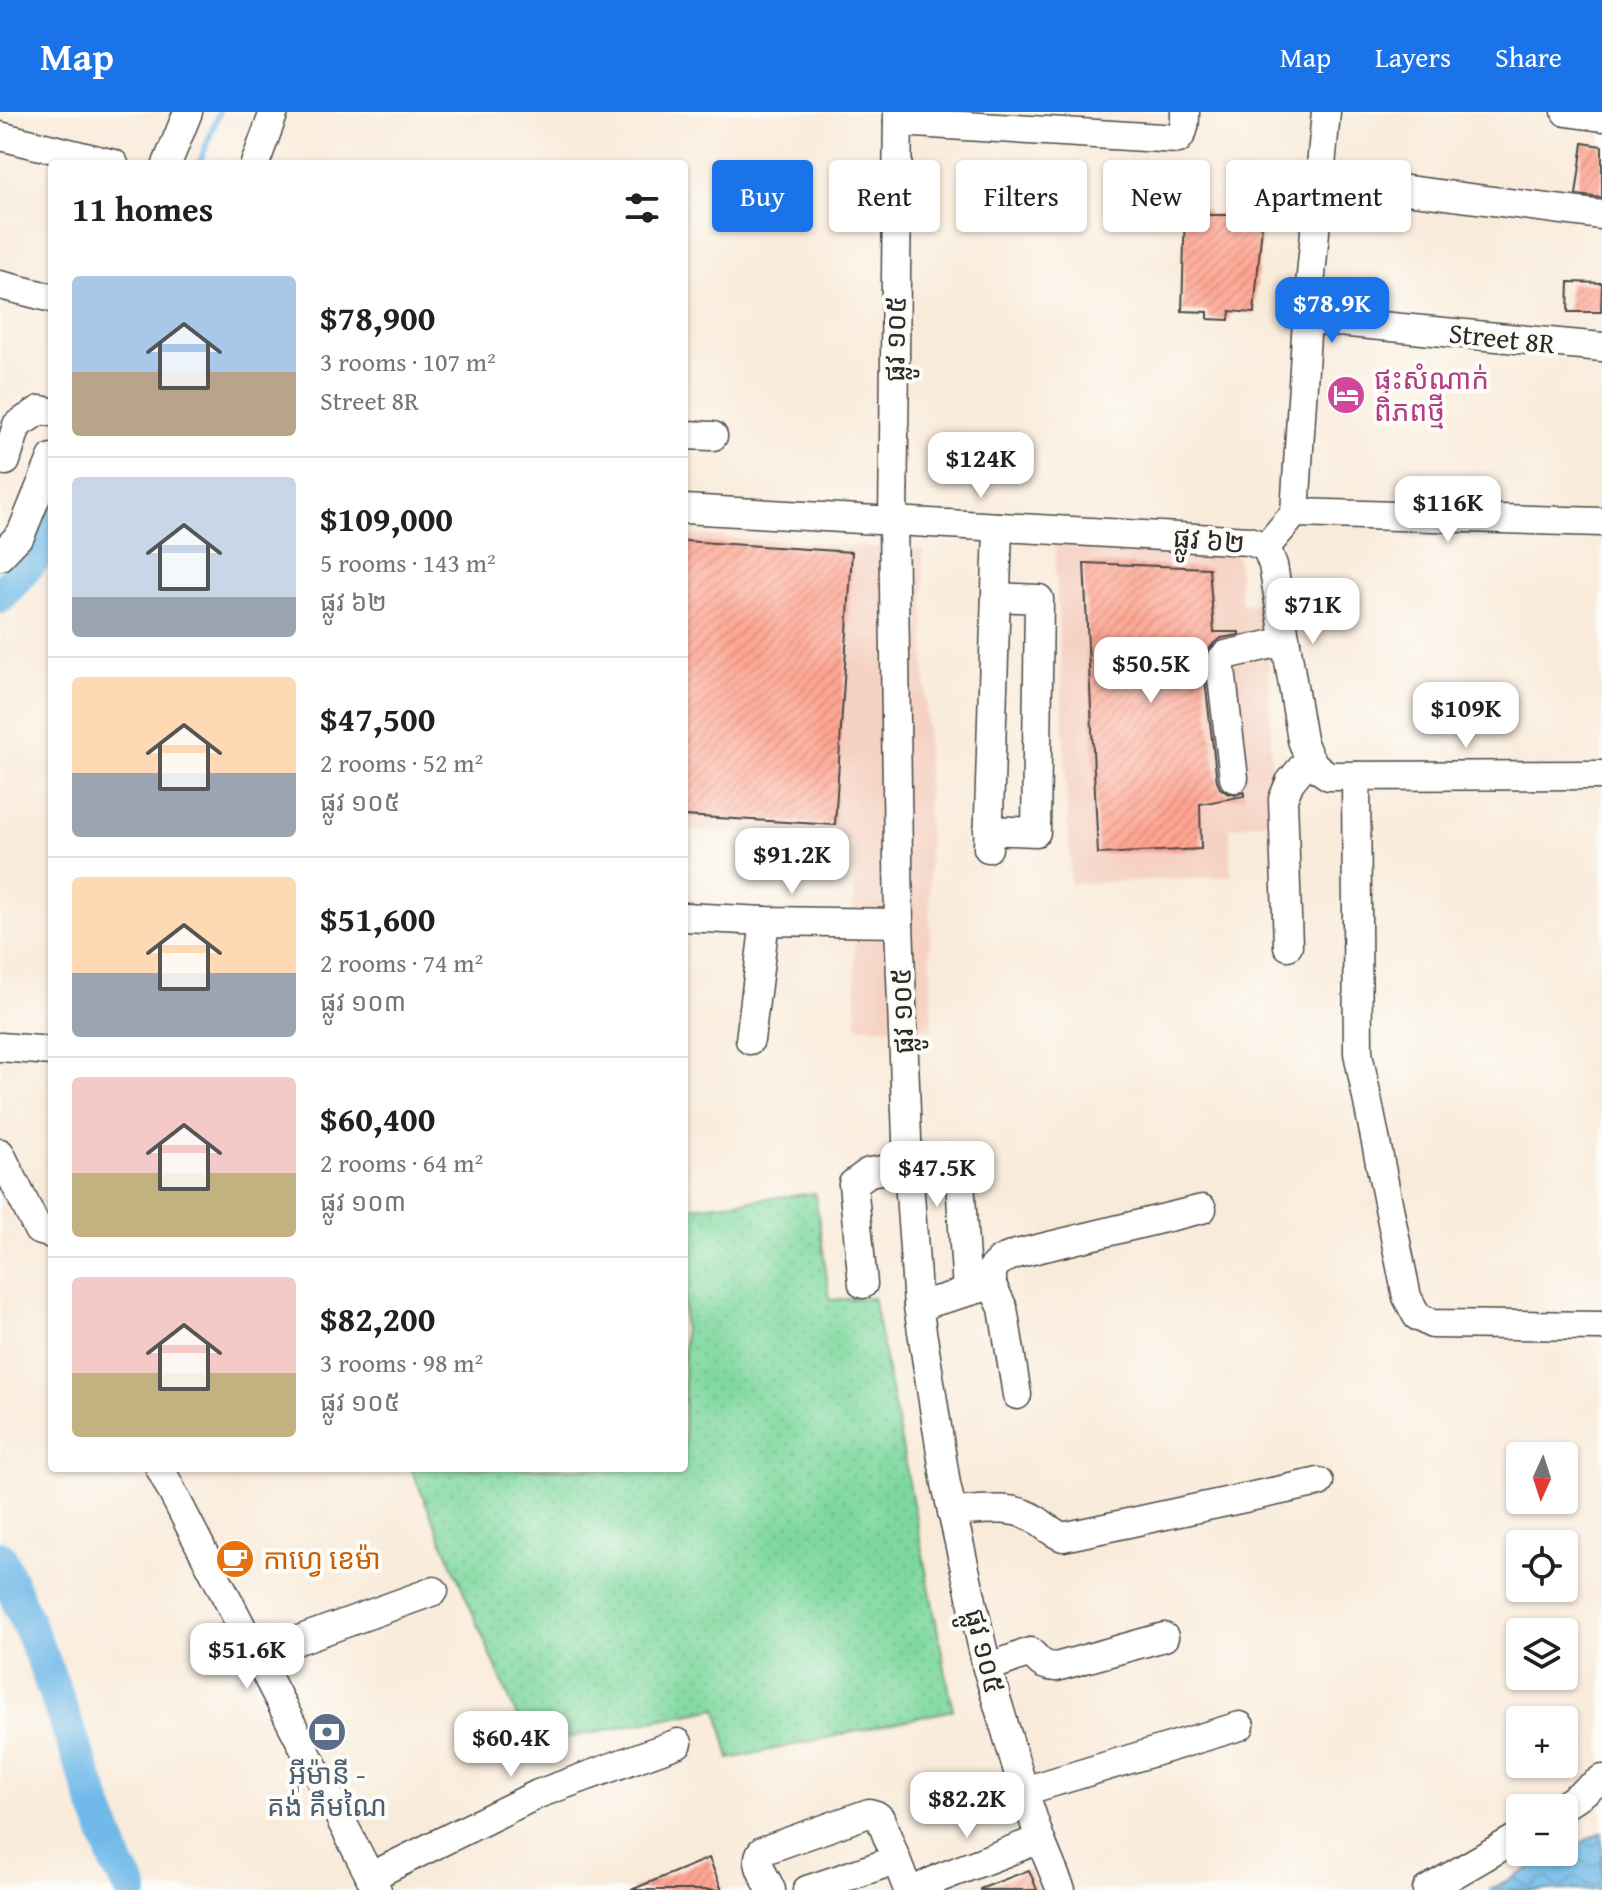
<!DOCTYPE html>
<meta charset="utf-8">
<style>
body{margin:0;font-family:"Gentium Book Plus","Noto Sans Khmer",serif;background:#f6f6f6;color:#202124;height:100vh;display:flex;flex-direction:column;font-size:30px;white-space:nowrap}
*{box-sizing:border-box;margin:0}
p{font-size:26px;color:#757577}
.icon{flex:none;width:44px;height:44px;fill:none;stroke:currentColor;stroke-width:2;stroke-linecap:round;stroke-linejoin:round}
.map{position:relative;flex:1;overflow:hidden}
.panel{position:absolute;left:48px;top:48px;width:640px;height:1312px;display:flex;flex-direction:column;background:#fff;border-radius:8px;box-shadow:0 2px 6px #0004}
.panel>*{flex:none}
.banner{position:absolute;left:712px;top:48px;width:760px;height:72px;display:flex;gap:16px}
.needle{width:52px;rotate:183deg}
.fabs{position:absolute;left:1506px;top:1330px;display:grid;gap:16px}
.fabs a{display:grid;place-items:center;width:72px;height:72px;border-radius:8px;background:#fff;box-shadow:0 2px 6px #0004;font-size:40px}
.price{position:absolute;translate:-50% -68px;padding:0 18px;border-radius:16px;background:#fff;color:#222;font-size:26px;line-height:52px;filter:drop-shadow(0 2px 4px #0008)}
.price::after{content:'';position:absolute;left:50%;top:48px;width:24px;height:18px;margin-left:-12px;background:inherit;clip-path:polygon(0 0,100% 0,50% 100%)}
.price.selected{background:#1a73e8;color:#fff}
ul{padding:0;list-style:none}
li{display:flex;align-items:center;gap:24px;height:200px;padding:0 24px}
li+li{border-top:2px solid #e0e0e0}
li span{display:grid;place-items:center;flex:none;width:224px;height:160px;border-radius:8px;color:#555}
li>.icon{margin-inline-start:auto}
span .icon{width:96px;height:96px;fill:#fffc;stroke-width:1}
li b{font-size:34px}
h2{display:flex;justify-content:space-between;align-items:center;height:96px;padding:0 24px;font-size:34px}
.chip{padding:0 28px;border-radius:8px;background:#fff;box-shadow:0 2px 6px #0004;font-size:28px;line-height:72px}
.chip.selected{background:#1a73e8;color:#fff}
header{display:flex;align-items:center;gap:48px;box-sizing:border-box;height:112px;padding:0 40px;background:#1a73e8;color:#fff}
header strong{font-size:38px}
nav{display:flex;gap:44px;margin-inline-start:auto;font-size:28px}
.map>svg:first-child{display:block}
.built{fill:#f5d2c3}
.grass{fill:url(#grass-dots);stroke:#548264;stroke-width:2}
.water{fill:url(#water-waves);stroke:#4e728a;stroke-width:2}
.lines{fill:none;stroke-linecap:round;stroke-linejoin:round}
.stream{stroke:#70b9e8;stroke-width:6}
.river{stroke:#70b9e8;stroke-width:34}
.building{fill:url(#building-hatch)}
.minor-casing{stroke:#4a4845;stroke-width:31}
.minor{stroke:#fff;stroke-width:28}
.labels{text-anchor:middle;stroke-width:8;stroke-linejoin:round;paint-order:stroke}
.street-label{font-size:28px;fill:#2b2b2b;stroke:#fdfcf7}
.hotel-label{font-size:28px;fill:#b23c85;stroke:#fdfcf7;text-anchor:start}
.food-label{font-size:28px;fill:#c56008;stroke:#fdfcf7;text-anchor:start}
.service-label{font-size:28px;fill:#4e5e75;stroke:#fdfcf7}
</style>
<header>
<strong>Map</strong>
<nav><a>Map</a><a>Layers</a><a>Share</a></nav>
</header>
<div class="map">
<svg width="1602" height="1778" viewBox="0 0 1602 1778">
<defs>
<pattern id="grass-dots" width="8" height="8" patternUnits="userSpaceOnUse" patternTransform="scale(2)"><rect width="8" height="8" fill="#7ed89e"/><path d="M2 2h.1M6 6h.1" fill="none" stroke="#6dba88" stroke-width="1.8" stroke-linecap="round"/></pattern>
<pattern id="water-waves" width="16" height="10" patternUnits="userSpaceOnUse" patternTransform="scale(2)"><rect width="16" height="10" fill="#70b9e8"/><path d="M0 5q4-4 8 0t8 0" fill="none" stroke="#5c97bc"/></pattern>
<pattern id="building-hatch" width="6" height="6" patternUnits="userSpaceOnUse" patternTransform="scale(2)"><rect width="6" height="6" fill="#fea592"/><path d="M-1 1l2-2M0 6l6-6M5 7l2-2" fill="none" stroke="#da8e7e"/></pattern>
</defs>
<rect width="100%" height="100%" fill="#fdfcf7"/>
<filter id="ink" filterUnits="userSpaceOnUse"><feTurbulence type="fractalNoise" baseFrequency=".0125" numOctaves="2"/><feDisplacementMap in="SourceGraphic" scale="16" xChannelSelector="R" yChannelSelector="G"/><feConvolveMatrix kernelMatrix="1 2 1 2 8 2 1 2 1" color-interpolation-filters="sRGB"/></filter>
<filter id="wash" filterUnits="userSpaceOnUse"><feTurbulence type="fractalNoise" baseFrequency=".006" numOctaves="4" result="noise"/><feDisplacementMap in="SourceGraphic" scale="32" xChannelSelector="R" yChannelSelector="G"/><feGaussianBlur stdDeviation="1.8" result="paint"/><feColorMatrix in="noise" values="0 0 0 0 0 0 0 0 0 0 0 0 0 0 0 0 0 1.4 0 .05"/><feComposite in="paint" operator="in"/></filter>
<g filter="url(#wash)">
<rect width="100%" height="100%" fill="#f9ebda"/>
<g class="built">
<path d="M1054,420L1236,429L1241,491L1267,492L1273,708L1230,716L1231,764L1071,772Z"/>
<path d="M684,423L923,438L932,916L857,915L852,731L684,718Z"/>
</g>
<path class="grass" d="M815,1081L830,1188L873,1185L953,1598L730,1647L717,1596L529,1633L411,1356H684V1096Z"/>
<path class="water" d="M1602,1720V1778H1489Z"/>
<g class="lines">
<path class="stream" d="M199,52L219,0"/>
<g class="river">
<path d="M0,484L43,436L52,414"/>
<path d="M0,1446L43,1548L118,1754L132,1778"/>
</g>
</g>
<g id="blocks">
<g class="building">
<path d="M1583,31L1602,34V86L1576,83Z"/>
<path d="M1185,98H1208V103H1241V100L1263,102L1254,201L1230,199L1229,208L1208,207V200L1182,199Z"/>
<path d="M1569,170L1602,171L1601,200H1568Z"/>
<path d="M684,429L852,440L835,713L684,704Z"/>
<path d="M1084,451L1209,456L1214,520H1239V523L1222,526L1214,531L1204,543L1203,551L1217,669L1220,676L1227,681L1235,683L1244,680V684L1200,692L1201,737L1098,742Z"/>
<path d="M709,1746L722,1778H631Z"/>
<path d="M1029,1758L1037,1778H980V1777Z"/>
</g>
</g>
</g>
<g filter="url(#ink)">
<use href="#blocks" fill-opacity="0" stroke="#4a4845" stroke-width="2"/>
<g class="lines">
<defs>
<g id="minor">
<path d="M898,0L893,408L899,811L908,1054L918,1194L946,1372L987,1556L1024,1679L1040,1727L1061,1778"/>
<path d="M1566,0L1602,5"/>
<path d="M898,10L1178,27C1185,19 1185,10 1185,0"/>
<path d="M0,24L114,52"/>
<path d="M167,52L188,0"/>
<path d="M255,52L274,0"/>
<path d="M1320,67L1602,103"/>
<path d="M0,173L52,186"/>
<path d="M1307,207L1602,235"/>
<path d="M684,323L713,324"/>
<path d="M6,349L17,313L40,298L52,300"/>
<path d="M684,397L1249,429L1266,435"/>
<path d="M1295,401L1602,410"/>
<path d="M1266,435L1273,453L1302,628C1309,647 1311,653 1329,664L1602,663"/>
<path d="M1266,435L1295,401L1307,207L1326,0"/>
<path d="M0,444L21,422L52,346"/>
<path d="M1356,664L1358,941L1407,1185L1417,1204L1432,1212L1602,1214"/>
<path d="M1234,666L1220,549L1226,543L1286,529"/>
<path d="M988,718L1036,720L1039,487L996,485"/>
<path d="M988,736L998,415"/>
<path d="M684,805L765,809L899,811"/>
<path d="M1288,834L1283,687L1290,670L1309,647"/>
<path d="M750,928L765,809"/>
<path d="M0,935L52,939"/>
<path d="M0,1041L38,1118L52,1122"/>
<path d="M959,1052L967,1180"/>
<path d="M863,1172L853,1072L869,1060L908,1054"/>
<path d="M992,1173V1157L1001,1148L1016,1142L1202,1097"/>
<path d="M918,1194L992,1173L1003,1196L1017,1283"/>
<path d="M160,1356L377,1778"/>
<path d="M952,1400C976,1399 1008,1393 1030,1404C1042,1410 1048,1419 1063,1425L1319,1370"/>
<path d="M257,1543L434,1479"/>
<path d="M987,1556L1030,1540C1042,1550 1038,1553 1056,1555L1164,1525"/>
<path d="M1024,1679L1240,1614"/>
<path d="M1561,1696L1602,1667"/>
<path d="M370,1765L538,1682L678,1631"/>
<path d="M771,1778C766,1766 753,1750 762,1739L869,1701L876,1703L880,1706L908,1778"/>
<path d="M807,1778L896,1748"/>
<path d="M915,1778L942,1765L1040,1727"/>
<path d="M1427,1778L1520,1724"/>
</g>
</defs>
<use href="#minor" class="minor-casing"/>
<use href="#minor" class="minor"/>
</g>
</g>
<defs>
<symbol id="hotel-disc" viewBox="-11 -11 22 22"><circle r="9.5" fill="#d1479c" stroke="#fdfcf7"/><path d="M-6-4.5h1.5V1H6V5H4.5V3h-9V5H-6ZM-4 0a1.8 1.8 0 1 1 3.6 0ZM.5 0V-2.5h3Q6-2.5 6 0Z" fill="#fff"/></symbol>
<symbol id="cafe-disc" viewBox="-11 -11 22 22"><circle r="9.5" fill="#e8710a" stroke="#fdfcf7"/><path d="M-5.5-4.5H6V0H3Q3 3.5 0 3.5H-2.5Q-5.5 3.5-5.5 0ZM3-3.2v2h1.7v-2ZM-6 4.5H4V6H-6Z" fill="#fff"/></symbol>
<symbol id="bank-disc" viewBox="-11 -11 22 22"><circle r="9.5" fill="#5c6f8a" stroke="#fdfcf7"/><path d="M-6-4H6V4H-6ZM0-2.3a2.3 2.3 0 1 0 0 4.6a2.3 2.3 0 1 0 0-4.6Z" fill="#fff"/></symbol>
</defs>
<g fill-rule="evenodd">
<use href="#hotel-disc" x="1324" y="261" width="44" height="44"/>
<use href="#cafe-disc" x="213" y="1425" width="44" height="44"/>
<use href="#bank-disc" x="305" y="1598" width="44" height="44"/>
</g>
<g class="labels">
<g class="street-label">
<text transform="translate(1502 226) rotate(6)" y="10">Street 8R</text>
<text transform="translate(895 227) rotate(-89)" y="10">ផ្លូវ ១០៥</text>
<text transform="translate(1209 428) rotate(5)" y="10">ផ្លូវ ៦២</text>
<text transform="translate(902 899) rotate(-92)" y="10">ផ្លូវ ១០៥</text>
<text transform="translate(985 1539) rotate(76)" y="10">ផ្លូវ ១០៥</text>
</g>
<g class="hotel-label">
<text x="1374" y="277">ផ្ទះសំណាក់<tspan x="1374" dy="32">ពិភពថ្មី</tspan></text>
</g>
<g class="food-label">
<text x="263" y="1457">កាហ្វេ ខេម៉ា</text>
</g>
<g class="service-label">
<text x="327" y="1672">អ៊ីម៉ានី -<tspan x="327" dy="32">គង់ គឹមណៃ</tspan></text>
</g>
</g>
</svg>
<div class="fabs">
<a><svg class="needle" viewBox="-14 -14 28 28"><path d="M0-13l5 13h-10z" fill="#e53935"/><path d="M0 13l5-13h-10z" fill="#757577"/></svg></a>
<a><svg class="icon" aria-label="locate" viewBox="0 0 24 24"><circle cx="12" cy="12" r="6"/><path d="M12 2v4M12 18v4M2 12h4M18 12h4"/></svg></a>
<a><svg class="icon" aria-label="layers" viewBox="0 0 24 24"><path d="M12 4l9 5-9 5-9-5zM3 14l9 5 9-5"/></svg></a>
<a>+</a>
<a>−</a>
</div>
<b class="price selected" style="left:1332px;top:233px">$78.9K</b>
<b class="price" style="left:981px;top:388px">$124K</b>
<b class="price" style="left:1448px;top:432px">$116K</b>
<b class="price" style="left:1313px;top:534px">$71K</b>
<b class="price" style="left:1151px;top:593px">$50.5K</b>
<b class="price" style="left:1466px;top:638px">$109K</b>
<b class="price" style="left:792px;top:784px">$91.2K</b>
<b class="price" style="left:937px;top:1097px">$47.5K</b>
<b class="price" style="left:247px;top:1579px">$51.6K</b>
<b class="price" style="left:511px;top:1667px">$60.4K</b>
<b class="price" style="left:967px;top:1728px">$82.2K</b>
<div class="banner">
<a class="chip selected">Buy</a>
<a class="chip">Rent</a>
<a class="chip">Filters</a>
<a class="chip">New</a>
<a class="chip">Apartment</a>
</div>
<section class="panel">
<h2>11 homes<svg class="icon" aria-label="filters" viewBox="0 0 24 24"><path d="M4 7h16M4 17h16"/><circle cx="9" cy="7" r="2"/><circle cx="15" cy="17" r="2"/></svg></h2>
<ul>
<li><span style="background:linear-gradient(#a9c7e8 60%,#b9a48a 0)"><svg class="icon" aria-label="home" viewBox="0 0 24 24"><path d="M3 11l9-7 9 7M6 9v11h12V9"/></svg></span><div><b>$78,900</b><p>3 rooms · 107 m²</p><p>Street 8R</p></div></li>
<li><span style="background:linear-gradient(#c9d6e8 75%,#9aa5b1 0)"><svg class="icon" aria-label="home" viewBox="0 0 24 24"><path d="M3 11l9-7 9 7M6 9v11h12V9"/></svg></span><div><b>$109,000</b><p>5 rooms · 143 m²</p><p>ផ្លូវ ៦២</p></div></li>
<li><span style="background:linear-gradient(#ffd9b3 60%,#9aa5b1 0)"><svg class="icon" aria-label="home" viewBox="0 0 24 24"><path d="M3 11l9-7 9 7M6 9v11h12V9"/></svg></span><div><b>$47,500</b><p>2 rooms · 52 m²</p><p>ផ្លូវ ១០៥</p></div></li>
<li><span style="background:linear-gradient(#ffd9b3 60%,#9aa5b1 0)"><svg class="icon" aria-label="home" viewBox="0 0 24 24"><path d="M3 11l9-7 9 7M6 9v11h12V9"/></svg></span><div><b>$51,600</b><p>2 rooms · 74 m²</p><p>ផ្លូវ ១០៣</p></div></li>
<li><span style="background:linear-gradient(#f6c9c9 60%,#c2b280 0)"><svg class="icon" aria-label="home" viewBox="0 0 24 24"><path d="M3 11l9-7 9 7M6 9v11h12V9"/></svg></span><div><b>$60,400</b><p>2 rooms · 64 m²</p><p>ផ្លូវ ១០៣</p></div></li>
<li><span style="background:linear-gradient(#f6c9c9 60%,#c2b280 0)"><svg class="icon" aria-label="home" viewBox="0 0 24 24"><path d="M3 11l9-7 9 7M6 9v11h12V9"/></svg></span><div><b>$82,200</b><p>3 rooms · 98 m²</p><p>ផ្លូវ ១០៥</p></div></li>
</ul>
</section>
</div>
